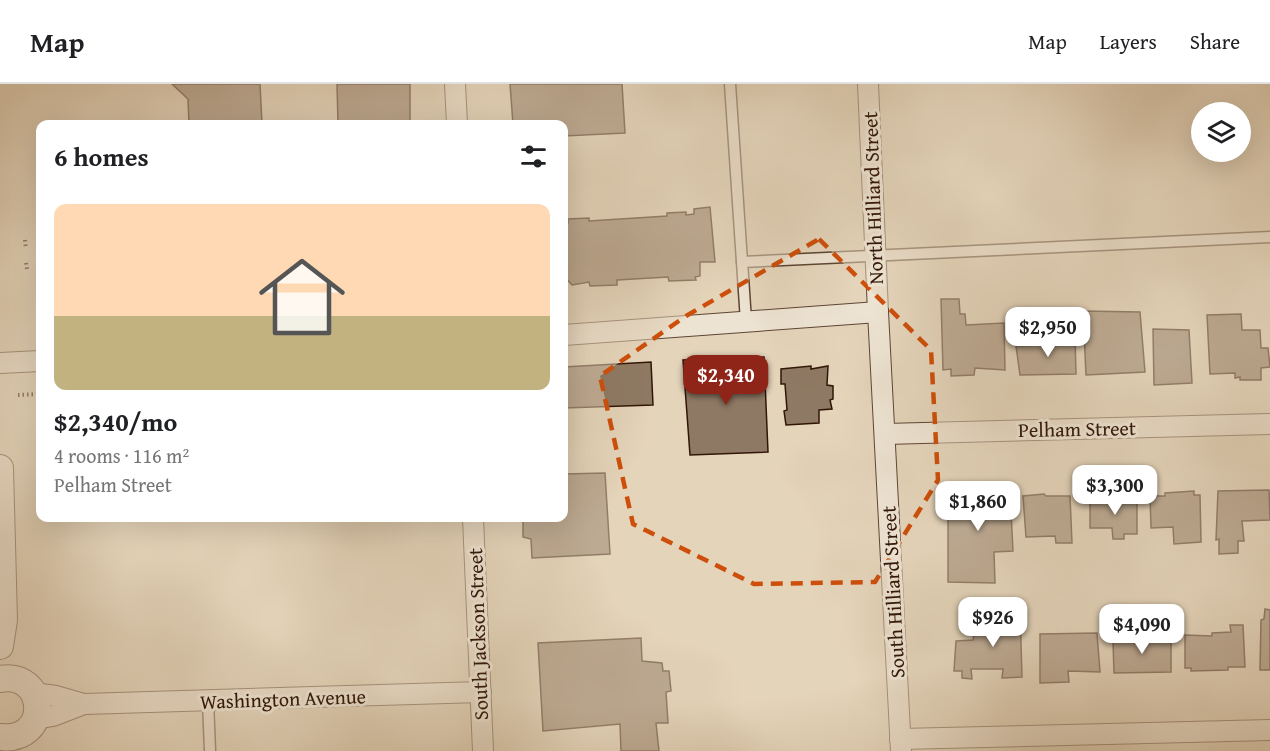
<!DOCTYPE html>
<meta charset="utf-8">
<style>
body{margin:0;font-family:"Gentium Book Plus",serif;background:#f2f2f2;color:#202124;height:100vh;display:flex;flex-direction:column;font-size:22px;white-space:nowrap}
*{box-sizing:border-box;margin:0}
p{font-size:20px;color:#757577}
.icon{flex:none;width:33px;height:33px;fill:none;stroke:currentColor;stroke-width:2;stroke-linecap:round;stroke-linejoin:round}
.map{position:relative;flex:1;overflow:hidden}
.panel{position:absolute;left:36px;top:36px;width:532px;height:402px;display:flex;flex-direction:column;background:#fff;border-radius:12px;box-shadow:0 6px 24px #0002}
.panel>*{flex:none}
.controls{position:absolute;left:1191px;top:18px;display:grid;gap:12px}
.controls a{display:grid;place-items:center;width:60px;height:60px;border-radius:50%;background:#fff;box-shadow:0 6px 24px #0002;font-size:30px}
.price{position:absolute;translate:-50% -51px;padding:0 14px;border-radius:12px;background:#fff;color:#222;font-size:20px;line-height:39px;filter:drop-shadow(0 2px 3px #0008)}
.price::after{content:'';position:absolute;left:50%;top:36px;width:18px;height:14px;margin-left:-9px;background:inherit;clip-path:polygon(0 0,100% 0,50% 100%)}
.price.on{background:#8f2418;color:#fff}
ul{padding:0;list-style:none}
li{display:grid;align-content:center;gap:12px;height:318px;padding:0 18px}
li span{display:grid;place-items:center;height:186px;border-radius:12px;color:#555}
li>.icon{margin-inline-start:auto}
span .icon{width:108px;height:108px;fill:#fffc;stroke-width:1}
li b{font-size:26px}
h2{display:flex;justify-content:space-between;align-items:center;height:72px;padding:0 18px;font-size:26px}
header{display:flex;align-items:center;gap:36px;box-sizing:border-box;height:84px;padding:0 30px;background:#fff;border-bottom:2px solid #e0e0e0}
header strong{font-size:28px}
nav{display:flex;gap:33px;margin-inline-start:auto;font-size:21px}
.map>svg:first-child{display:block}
.building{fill:#8e7964;stroke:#311607;stroke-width:1.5}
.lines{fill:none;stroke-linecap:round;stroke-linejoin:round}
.service-casing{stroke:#5e4634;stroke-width:13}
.minor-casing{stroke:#5e4634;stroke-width:22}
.tertiary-casing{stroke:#5e4634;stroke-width:28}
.path{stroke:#311607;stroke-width:4;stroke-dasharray:1.5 3;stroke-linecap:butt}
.service{stroke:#ede3d2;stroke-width:10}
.minor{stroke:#ede3d2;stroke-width:20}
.tertiary{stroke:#ede3d2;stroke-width:26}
.marked{fill:none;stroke:#cd4f0b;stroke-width:4.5;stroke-dasharray:12 8;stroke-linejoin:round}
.labels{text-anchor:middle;stroke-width:6;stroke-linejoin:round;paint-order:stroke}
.street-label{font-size:20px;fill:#311607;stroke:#ede3d2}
</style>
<header>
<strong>Map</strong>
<nav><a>Map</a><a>Layers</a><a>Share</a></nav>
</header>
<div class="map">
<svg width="1270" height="667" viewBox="0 0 1270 667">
<rect width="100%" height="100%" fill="#e4d4ba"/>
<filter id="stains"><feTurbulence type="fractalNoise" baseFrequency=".00333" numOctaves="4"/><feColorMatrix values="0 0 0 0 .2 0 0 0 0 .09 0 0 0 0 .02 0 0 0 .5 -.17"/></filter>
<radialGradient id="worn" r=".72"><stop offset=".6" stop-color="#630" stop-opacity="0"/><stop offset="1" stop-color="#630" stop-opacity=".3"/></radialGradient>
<g class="building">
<path d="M172,0H260L262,40H189L188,15Z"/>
<path d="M337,0H410V39H406L407,40H338Z"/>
<path d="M510,0H622L625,49L564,52V40H513Z"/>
<path d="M710,123L715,178H700V192L695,193L696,196L669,197L668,193L617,196V201L590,202L589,198L572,201L564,192V139H568V135L589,134V137L667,132V129L686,128V131L694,130V125Z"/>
<path d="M941,215H959L960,230H965L966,241L1004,239L1005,286L975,284L974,291L951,292V285L943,286Z"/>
<path d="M1083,227L1140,228L1145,288L1086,291Z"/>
<path d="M1241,230L1242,246H1260L1261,264H1268L1270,283L1261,284V296H1240V293L1235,294V289L1210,290L1207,231Z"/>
<path d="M1153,245L1189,246L1192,299L1154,301Z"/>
<path d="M1075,252L1076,290L1020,291L1016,262L1059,260V253Z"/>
<path d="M764,273L768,368L690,371L683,276Z"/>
<path d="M651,278L653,321L564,324V283Z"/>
<path d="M811,282V285L828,282L827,301L833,302V315L830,316L832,325L819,326V339L786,341L784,327L787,326L785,300H781V285Z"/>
<path d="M605,389L610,470L532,474L531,455L523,453V434H564V390Z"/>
<path d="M965,400H996V408H1010L1013,467L994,468L995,499L948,498V409L964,408Z"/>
<path d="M1269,406L1270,436L1242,437L1244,457H1238V469L1219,470V455L1216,456L1218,407Z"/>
<path d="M1194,407V411H1200L1201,458L1174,460L1173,443L1151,444L1150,412H1165V409Z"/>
<path d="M1044,410L1046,412H1070L1072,459H1056L1055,452L1026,453L1023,412Z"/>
<path d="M1137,414V450H1124V455H1113L1112,444H1090V415Z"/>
<path d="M1265,525L1270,526V586H1260L1261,536L1264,535Z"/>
<path d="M1020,526L1022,593L1002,594L1003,585H971L972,595L962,594V587H954L956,557L973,556L974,550H992V528Z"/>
<path d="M1230,541H1243L1245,583H1228V586L1191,587V584H1185V551L1212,552V549L1231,548Z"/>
<path d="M1097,549L1100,588L1068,587L1069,598L1040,599V550Z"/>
<path d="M1149,551L1150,557H1171V588L1114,589L1113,558H1118V553Z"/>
<path d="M641,554L642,577L662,579L663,587H669L671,607L666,608L668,639H656L659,667H621L620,640L543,647L538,559Z"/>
</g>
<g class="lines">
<defs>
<g id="service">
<path d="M730,0L746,237"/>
<path d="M742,178L1270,153"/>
<path d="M208,617L210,667"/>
</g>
<g id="minor">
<path d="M455,0L457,40"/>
<path d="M868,0L878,228L901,667"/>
<path d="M564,251L878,228"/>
<path d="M0,279L40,277"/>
<path d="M885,350L1270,340"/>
<path d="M473,434L483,667"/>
<path d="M33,609L56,612L84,620"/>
<path d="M35,635L53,632L84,620L481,608"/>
<path d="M900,655L1270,646"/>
</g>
<g id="tertiary">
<path d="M0,384L4,536L0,562"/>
<path d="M0,595C47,586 52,659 0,653"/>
</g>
</defs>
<use href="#service" class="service-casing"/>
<use href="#minor" class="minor-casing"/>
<use href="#tertiary" class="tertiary-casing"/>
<g class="path">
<path d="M25,156L26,165"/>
<path d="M26,179L27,185"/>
<path d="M18,311L40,310"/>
</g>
<use href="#service" class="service"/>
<use href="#minor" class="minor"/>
<use href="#tertiary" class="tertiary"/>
</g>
<path d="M0 0H1270V667H0ZM819,155L931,266L938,396L875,498L754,500L633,440L600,292L686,232Z" fill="#e4d4ba" fill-opacity=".55" fill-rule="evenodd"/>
<path class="marked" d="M819,155L931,266L938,396L875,498L754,500L633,440L600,292L686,232Z"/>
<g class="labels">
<g class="street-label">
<text transform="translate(873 114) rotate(-92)" y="7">North Hilliard Street</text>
<text transform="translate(1077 345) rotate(-1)" y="7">Pelham Street</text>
<text transform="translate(893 508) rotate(-93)" y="7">South Hilliard Street</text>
<text transform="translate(478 550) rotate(-92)" y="7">South Jackson Street</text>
<text transform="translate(283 615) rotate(-2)" y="7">Washington Avenue</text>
</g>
</g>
<rect width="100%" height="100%" filter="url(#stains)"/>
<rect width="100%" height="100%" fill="url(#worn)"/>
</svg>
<div class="controls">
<a><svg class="icon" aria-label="layers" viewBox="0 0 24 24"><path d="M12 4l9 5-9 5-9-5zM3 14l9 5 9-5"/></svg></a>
</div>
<b class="price" style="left:1048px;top:274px">$2,950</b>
<b class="price on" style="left:726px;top:322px">$2,340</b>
<b class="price" style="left:1115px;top:432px">$3,300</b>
<b class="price" style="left:978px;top:448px">$1,860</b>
<b class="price" style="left:993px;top:564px">$926</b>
<b class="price" style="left:1142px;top:571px">$4,090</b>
<section class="panel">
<h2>6 homes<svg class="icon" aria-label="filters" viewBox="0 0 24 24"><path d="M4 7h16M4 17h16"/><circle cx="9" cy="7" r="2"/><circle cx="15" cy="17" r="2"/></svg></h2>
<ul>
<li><span style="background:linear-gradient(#ffd9b3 60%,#c2b280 0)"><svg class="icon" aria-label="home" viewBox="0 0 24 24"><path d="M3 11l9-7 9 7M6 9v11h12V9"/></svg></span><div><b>$2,340/mo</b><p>4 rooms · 116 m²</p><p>Pelham Street</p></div></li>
</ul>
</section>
</div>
